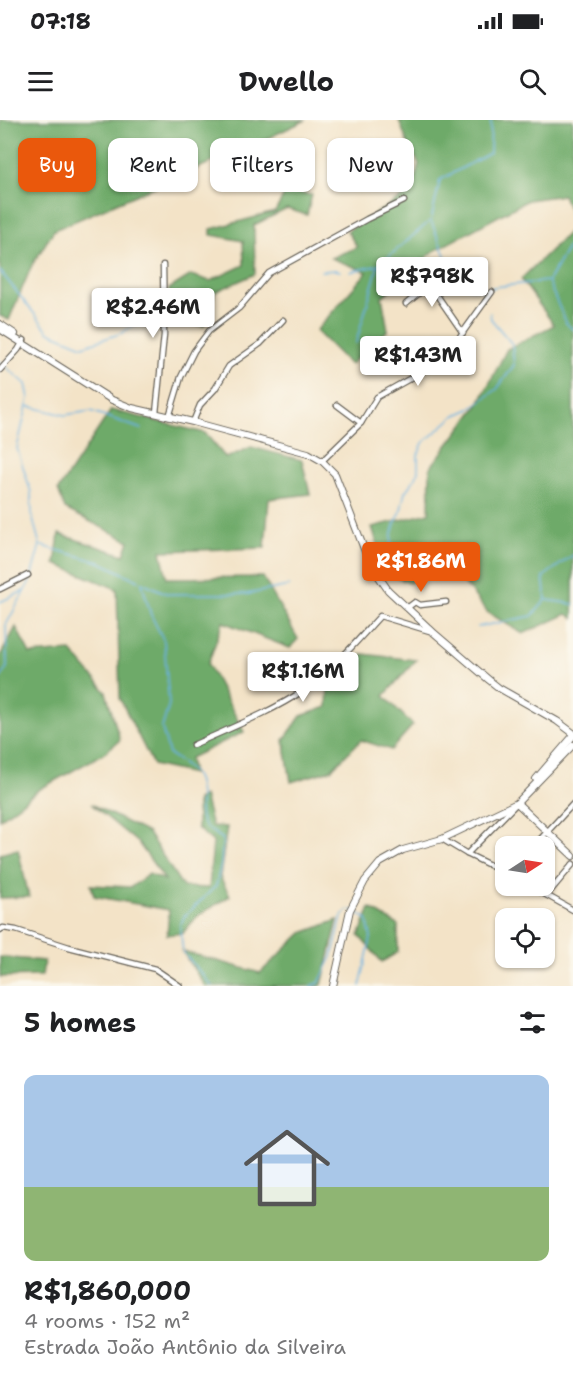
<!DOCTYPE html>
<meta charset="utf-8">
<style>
body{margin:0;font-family:"Shantell Sans",sans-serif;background:#f2f2f2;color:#202124;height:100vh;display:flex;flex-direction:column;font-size:22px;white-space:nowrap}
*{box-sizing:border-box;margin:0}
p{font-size:20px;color:#757577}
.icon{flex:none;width:33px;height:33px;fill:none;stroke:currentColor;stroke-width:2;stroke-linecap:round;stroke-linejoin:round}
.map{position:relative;height:866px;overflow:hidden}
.details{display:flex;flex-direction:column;background:#fff;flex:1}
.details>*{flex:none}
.hud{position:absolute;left:18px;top:18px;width:537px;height:54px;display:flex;gap:12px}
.needle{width:39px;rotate:78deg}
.controls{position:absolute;left:495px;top:716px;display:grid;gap:12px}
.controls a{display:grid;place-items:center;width:60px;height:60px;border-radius:12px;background:#fff;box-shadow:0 2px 4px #0004;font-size:30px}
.price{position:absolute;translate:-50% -51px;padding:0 14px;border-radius:6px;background:#fff;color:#222;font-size:20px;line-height:39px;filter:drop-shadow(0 2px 3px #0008)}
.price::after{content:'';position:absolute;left:50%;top:36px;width:18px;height:14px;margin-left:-9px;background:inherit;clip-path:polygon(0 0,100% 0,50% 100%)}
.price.active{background:#ea580c;color:#fff}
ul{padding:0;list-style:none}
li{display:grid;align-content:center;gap:12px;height:318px;padding:0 24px}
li+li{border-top:2px solid #e0e0e0}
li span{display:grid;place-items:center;height:186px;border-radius:12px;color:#555}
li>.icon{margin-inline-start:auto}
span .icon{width:108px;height:108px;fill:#fffc;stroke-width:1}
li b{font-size:26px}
h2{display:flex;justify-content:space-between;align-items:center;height:72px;padding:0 24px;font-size:26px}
.chip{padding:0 21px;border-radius:12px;background:#fff;box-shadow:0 2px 4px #0004;font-size:21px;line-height:54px}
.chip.active{background:#ea580c;color:#fff}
.status{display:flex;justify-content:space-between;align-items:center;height:42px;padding:0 30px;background:#fff;direction:ltr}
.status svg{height:16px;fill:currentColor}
header{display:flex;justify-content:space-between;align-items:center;height:78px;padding:0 24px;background:#fff;font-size:27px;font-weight:700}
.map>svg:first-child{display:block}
.forest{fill:#6eaa69;stroke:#456342;stroke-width:1.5}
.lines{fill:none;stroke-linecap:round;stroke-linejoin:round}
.stream{stroke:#6ab3e2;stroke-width:1.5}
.street-casing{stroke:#676258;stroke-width:7}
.secondary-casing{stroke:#676258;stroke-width:8}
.street{stroke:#fff;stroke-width:4.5}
.secondary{stroke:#fff;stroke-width:6}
</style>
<div class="status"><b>07:18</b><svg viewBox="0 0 49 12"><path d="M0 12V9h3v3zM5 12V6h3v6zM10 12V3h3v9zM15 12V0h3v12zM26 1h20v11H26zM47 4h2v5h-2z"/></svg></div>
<header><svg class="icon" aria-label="menu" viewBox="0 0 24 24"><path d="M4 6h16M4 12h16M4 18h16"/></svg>Dwello<svg class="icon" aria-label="search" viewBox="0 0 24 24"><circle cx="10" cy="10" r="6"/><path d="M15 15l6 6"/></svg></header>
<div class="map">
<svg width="573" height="866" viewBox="0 0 573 866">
<rect width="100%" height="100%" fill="#fbf7ec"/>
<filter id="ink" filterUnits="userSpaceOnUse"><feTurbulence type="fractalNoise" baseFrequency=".0167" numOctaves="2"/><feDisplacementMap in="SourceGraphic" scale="12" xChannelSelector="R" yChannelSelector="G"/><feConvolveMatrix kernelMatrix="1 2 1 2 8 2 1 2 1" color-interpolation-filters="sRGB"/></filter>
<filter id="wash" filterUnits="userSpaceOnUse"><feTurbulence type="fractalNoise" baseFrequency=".008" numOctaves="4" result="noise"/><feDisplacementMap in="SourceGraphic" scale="24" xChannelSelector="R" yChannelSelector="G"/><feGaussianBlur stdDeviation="1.35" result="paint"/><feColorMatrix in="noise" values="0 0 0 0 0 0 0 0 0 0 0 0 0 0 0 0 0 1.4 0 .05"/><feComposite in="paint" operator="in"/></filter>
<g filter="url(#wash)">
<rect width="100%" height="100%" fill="#f3e3c7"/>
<g class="forest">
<path d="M0,0H306L268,18L54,110L32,145L9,200L0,196Z"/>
<path d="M399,0H573V100L563,75L528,80L434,131L382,177L388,210L350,245L316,211L367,152L331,138L357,127L347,111L411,72L419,44L407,22Z"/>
<path d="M286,71L312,75L307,95L287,89L254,105L255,154L215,172L204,206L170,201L169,169L191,155L210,161L244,145L243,121L211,115V109L275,92Z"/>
<path d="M573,108V498L567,494L523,514L487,492L452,447L409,463L386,453L372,407L429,393L430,348L478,285L507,229L554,205L521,159Z"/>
<path d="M111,290L205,313L226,338L251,327L302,340L310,374L269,379L265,428L161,431L167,458L263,457L298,519L290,528L223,502L208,544L244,612L190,638L193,654L153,645L120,579L117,469L55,444L59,414L124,435L129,421L65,389L58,370Z"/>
<path d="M16,507L30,534L71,531L106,572L120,620L103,634L40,669L0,699V536Z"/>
<path d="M363,534L416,540L384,576L413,605L391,630L361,620L331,650L291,662L284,620L301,596L327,587L328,565Z"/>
<path d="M204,676L212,706L227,707L220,757L230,776L197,796L183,813L167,815L169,790L94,776L91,765L131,767L149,754L165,760L139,724L91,684L148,713L183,767L209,768L213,722L197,708V680Z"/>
<path d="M18,729L29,777L0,778V734Z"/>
<path d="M370,788L398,805V832L382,842L359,816Z"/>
<path d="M338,800L322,865L319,866H205L182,831L260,853L302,813Z"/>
<path d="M0,837L44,841L42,856L0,857Z"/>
</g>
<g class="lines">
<g class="stream">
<path d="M491,0L490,33L440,60L431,101L457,165L487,171L494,167L548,161L573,118"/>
<path d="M0,151L49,212L83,226L122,213L139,202"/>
<path d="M321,151L336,150L340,151"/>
<path d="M350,152L379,145L430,101"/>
<path d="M548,161L566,203L573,210"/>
<path d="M356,223L378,146"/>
<path d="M0,242L26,264L29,278L17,328L31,372L32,396L40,425L30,461L6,505L7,547L0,559"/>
<path d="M27,286L65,295L91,291L141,309"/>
<path d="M42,426L100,442L135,459L168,474H248L289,466"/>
<path d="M387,446L386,441L391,430L392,413L395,403L400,394L405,372L416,357L418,351V335L423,323L454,296L470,289L497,269L514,245L512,224L491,199L490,193"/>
<path d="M142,463L151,495L164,521L169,584L162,608L169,634C195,651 201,654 200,687C200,693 200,700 204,705C208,710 218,715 223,719L221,745L216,766L184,797L180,806L183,832L212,866"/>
<path d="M547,480L573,484"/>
<path d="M0,482L24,471"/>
<path d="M478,507L532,496L546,480L543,457L573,435"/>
<path d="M352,790L367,799L371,818L360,866"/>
<path d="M311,866L319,863L332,837L342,796L348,790"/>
</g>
</g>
</g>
<g filter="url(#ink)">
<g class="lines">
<defs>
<g id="street">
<path d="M419,149L463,213"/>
<path d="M406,184L429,165"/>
<path d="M0,250L18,230L24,220"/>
<path d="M337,285L361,303"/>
<path d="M156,293L164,215L163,145"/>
<path d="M169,297L181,257L194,231L209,211L239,188L269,153L367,99L404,81"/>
<path d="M193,302L200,285L215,269L229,246L260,224L283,200"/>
<path d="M322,341L361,303L377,277L420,253L448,233L492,172"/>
<path d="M0,469L28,455"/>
<path d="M407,488L415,482L420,485L446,482"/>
<path d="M193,625C230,608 270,593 304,570C333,550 357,521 380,496L433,512"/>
<path d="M442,719L467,734L506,753"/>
<path d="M534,726L573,684"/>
<path d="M467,734L515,685"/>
<path d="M528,765L573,790"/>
<path d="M547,775L573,744"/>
<path d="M0,810L3,808L16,810L69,827L155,849L180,866"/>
</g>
<g id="secondary">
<path d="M0,204L15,214"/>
<path d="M0,209L112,280L132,288L193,302L308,333L322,341L335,354L366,434L375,451L388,470L433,512L489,560L499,568L557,601L573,613"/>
<path d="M536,659L573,616"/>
<path d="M517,683L573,736"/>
<path d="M333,866L350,790L365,761L380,743L403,730L442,719L517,683L573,625"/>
</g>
</defs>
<use href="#street" class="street-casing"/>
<use href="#secondary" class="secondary-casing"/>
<use href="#street" class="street"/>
<use href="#secondary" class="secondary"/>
</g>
</g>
</svg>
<div class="controls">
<a><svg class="needle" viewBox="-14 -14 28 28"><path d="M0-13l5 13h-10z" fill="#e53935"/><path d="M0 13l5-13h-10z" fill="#757577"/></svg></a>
<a><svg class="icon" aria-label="locate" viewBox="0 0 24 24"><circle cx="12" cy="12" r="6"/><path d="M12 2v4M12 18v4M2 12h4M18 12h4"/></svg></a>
</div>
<b class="price" style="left:432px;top:188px">R$798K</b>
<b class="price" style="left:153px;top:219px">R$2.46M</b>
<b class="price" style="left:418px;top:267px">R$1.43M</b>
<b class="price active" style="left:421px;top:473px">R$1.86M</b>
<b class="price" style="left:303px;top:583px">R$1.16M</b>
<div class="hud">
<a class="chip active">Buy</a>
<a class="chip">Rent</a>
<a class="chip">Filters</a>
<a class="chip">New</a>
</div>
</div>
<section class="details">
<h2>5 homes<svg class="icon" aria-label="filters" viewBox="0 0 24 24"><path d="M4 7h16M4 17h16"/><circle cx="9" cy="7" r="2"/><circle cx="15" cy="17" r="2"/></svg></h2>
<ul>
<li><span style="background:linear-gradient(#a9c7e8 60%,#8fb573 0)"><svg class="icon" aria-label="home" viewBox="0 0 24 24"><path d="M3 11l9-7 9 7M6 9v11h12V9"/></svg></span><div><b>R$1,860,000</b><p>4 rooms · 152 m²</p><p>Estrada João Antônio da Silveira</p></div></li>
</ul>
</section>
